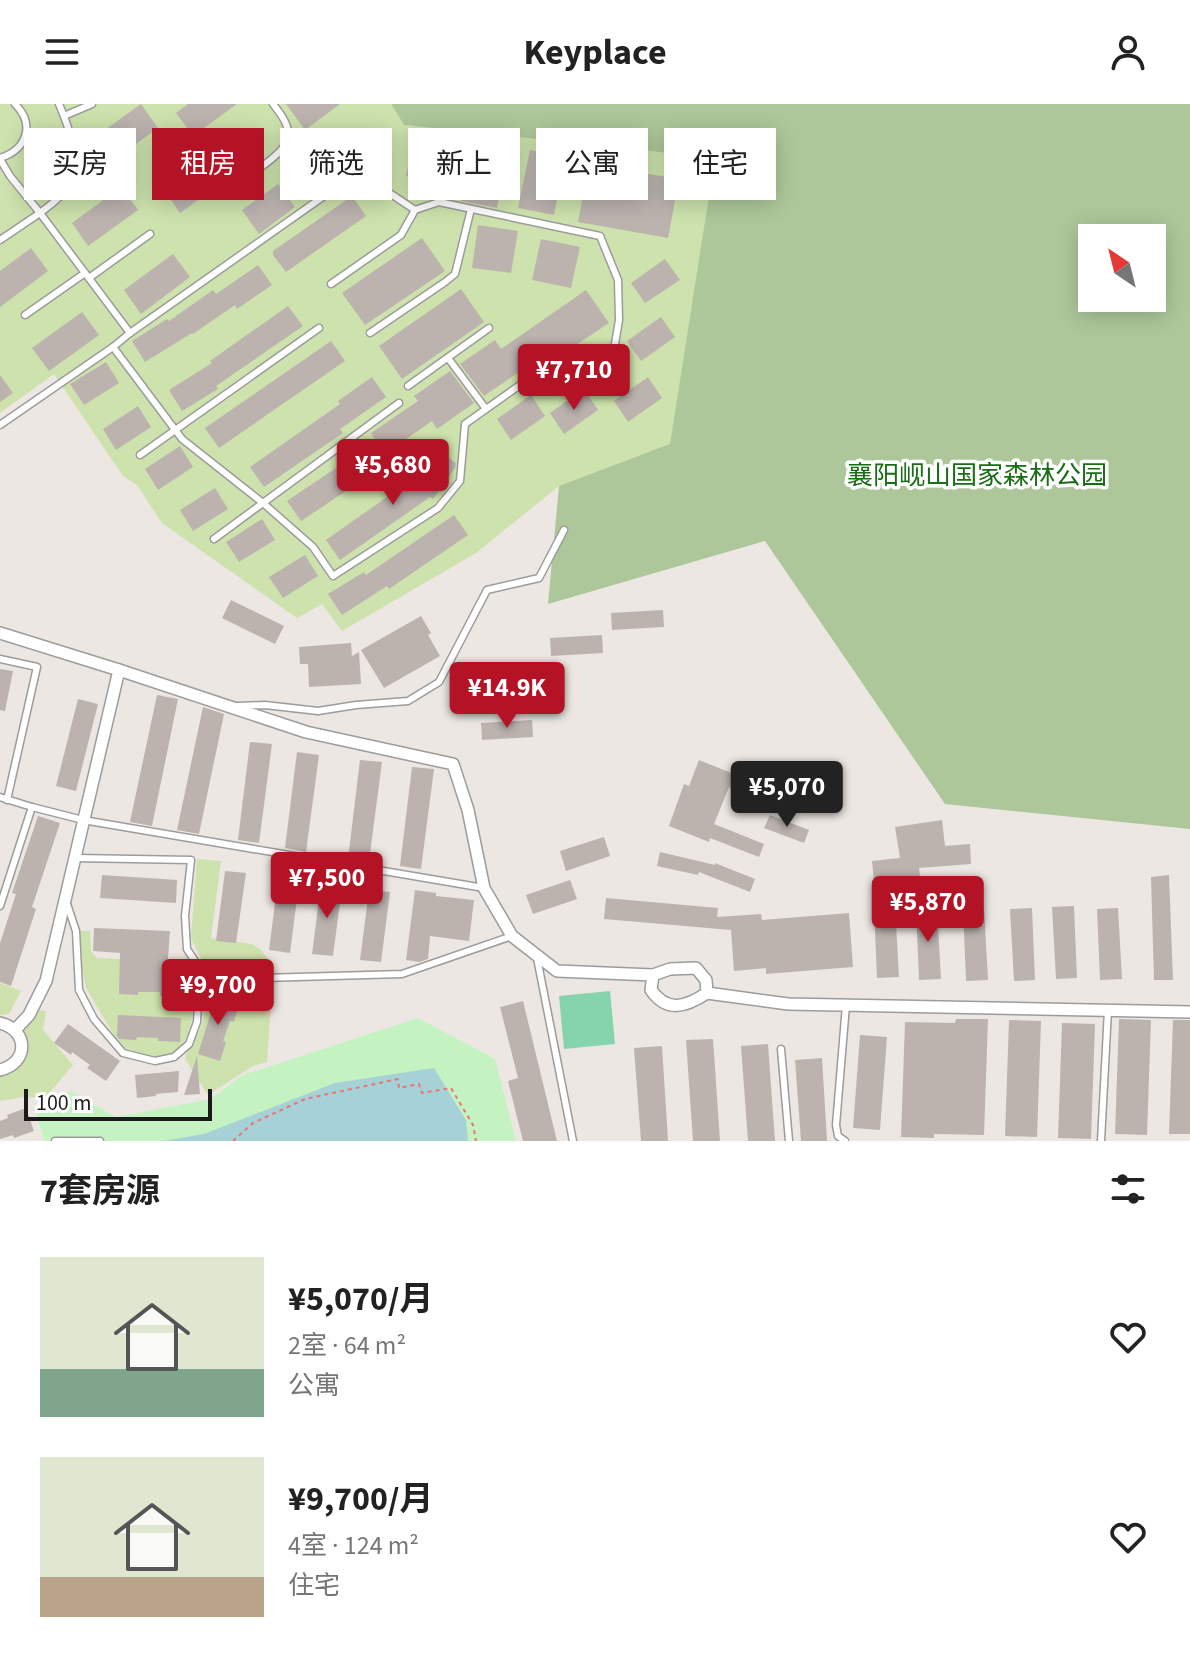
<!DOCTYPE html>
<html lang="zh">
<meta charset="utf-8">
<style>
body{margin:0;font-family:"Source Sans 3","Noto Sans SC",sans-serif;background:#f6f6f6;color:#222;height:100vh;display:flex;flex-direction:column;font-size:30px;white-space:nowrap}
*{box-sizing:border-box;margin:0}
p{font-size:26px;color:#767676}
.icon{flex:none;width:44px;height:44px;fill:none;stroke:currentColor;stroke-width:2;stroke-linecap:round;stroke-linejoin:round}
.map{position:relative;height:1037px;overflow:hidden}
.sheet{display:flex;flex-direction:column;background:#fff;flex:1}
.sheet>*{flex:none}
.banner{position:absolute;left:24px;top:24px;width:1142px;height:72px;display:flex;gap:16px}
.needle{width:52px;rotate:325deg}
.buttons{position:absolute;left:1078px;top:120px;display:grid;gap:16px}
.buttons a{display:grid;place-items:center;width:88px;height:88px;border-radius:0px;background:#fff;box-shadow:0 4px 20px #0003;font-size:40px}
.scale{position:absolute;left:24px;bottom:20px;width:188px;box-sizing:border-box;padding-left:8px;border:4px solid #1b1b1b;border-top:0;font-size:22px;line-height:28px;white-space:nowrap;color:#1b1b1b;-webkit-text-stroke:6px #fff;paint-order:stroke}
.price{position:absolute;translate:-50% -68px;padding:0 18px;border-radius:8px;background:#b41326;color:#fff;font-size:26px;line-height:52px;filter:drop-shadow(0 2px 4px #0008)}
.price::after{content:'';position:absolute;left:50%;top:48px;width:24px;height:18px;margin-left:-12px;background:inherit;clip-path:polygon(0 0,100% 0,50% 100%)}
.price.selected{background:#222;color:#fff}
ul{padding:0;list-style:none}
li{display:flex;align-items:center;gap:24px;height:200px;padding:0 40px}
li span{display:grid;place-items:center;flex:none;width:224px;height:160px;border-radius:0px;color:#555}
li>.icon{margin-inline-start:auto}
span .icon{width:96px;height:96px;fill:#fffc;stroke-width:1}
li b{font-size:34px}
h2{display:flex;justify-content:space-between;align-items:center;height:96px;padding:0 40px;font-size:34px}
.pill{padding:0 28px;border-radius:0px;background:#fff;box-shadow:0 4px 20px #0003;font-size:28px;line-height:72px}
.pill.selected{background:#b41326;color:#fff}
header{display:flex;justify-content:space-between;align-items:center;height:104px;padding:0 40px;background:#fff;font-size:36px;font-weight:700}
.map>svg:first-child{display:block}
.grass{fill:#cde2ac}
.forest{fill:#adc79a;fill-rule:evenodd}
.park{fill:#c4f3c1}
.pitch{fill:#86d4ad}
.water{fill:#a6d1d6}
.building{fill:#bcb3af}
.lines{fill:none;stroke-linecap:round;stroke-linejoin:round}
.service-casing{stroke:#9c9c9c;stroke-width:9}
.minor-casing{stroke:#9c9c9c;stroke-width:14}
.path{stroke:#ec7375;stroke-width:2;stroke-dasharray:4 4;stroke-linecap:butt}
.service{stroke:#fff;stroke-width:6}
.minor{stroke:#fff;stroke-width:11}
.labels{text-anchor:middle;stroke-width:7;stroke-linejoin:round;paint-order:stroke}
.park-label{font-size:26px;fill:#196d15;stroke:#fff}
</style>
<header><svg class="icon" aria-label="menu" viewBox="0 0 24 24"><path d="M4 6h16M4 12h16M4 18h16"/></svg>Keyplace<svg class="icon" aria-label="person" viewBox="0 0 24 24"><circle cx="12" cy="8" r="4"/><path d="M4 21q1-7 8-7t8 7"/></svg></header>
<div class="map">
<svg width="1190" height="1037" viewBox="0 0 1190 1037">
<rect width="100%" height="100%" fill="#ece7e2"/>
<g class="grass">
<path d="M0,0H391L404,21L716,54L670,341L559,382L476,449L342,527L322,500L297,514L162,419L137,381L123,372L54,270L0,309Z"/>
<path d="M197,755L221,757L211,834L252,840L261,846L274,863L267,958L253,962L208,991L185,955C188,942 198,933 202,920C206,909 208,873 204,862C201,851 194,844 191,832Z"/>
<path d="M79,827H90L91,847L97,854L186,858L192,860C198,872 195,885 194,897C192,920 187,954 157,953C145,953 133,946 121,943L86,884L79,852Z"/>
<path d="M0,879L21,887L9,910L0,911Z"/>
<path d="M40,906L46,907L43,926L73,961L45,994L24,993L0,997V971C8,969 11,967 17,961C29,948 31,942 22,925Z"/>
</g>
<path class="forest" d="M391,0H1190V725L945,700L765,437L548,500L559,382L670,340L715,54L404,21ZM1092,134H1152V194H1092Z"/>
<path class="park" d="M418,914L495,955L516,1037H45L34,1005L70,987L116,1013L211,995L243,971Z"/>
<path class="pitch" d="M610,887L615,940L564,945L559,892Z"/>
<path class="water" d="M434,964L466,1016L468,1037H163L204,1030L335,979Z"/>
<g class="building">
<path d="M141,0L158,24L108,60L91,36Z"/>
<path d="M188,0H237L193,32L176,9Z"/>
<path d="M286,0H340L305,26Z"/>
<path d="M415,31L439,37L430,78L406,72Z"/>
<path d="M472,39L508,45L497,104L461,97Z"/>
<path d="M530,46L565,53L554,111L518,104Z"/>
<path d="M213,50L230,73L180,109L164,86Z"/>
<path d="M589,60L679,75L668,134L578,118Z"/>
<path d="M278,80L295,103L259,130L242,106Z"/>
<path d="M121,83L138,106L88,142L72,119Z"/>
<path d="M352,92L366,112L286,168L273,151V147Z"/>
<path d="M478,121L518,127L511,169L472,164Z"/>
<path d="M422,134L445,167L365,221L342,189Z"/>
<path d="M541,135L580,143L571,184L532,176Z"/>
<path d="M31,144L48,167L0,203V167Z"/>
<path d="M173,150L190,173L141,210L124,186Z"/>
<path d="M665,155L680,176L645,199L631,179Z"/>
<path d="M258,161L272,181L237,205L235,201L193,230L192,229L145,258L132,237L167,215L169,217L213,186L216,190Z"/>
<path d="M461,185L484,218L402,275L379,242Z"/>
<path d="M586,186L609,219L531,271L525,264L484,292L460,260L495,236L501,245Z"/>
<path d="M288,202L303,222L216,282L218,285L182,307L169,286L212,259L210,257Z"/>
<path d="M82,208L99,231L49,267L32,244Z"/>
<path d="M661,213L675,233L641,257L627,237Z"/>
<path d="M331,237L345,257L219,344L205,324Z"/>
<path d="M106,258L119,279L84,301L70,280Z"/>
<path d="M450,267L474,299L437,325L432,317L376,356L382,363L301,417L287,397L376,337L371,329L418,297L414,292Z"/>
<path d="M0,271L13,289L0,298Z"/>
<path d="M372,273L386,293L340,325L343,329L264,383L250,363L340,300L338,297Z"/>
<path d="M648,273L662,294L628,318L614,297Z"/>
<path d="M584,285L598,306L564,330L550,309Z"/>
<path d="M531,291L545,312L511,336L497,315Z"/>
<path d="M138,302L151,323L116,346L103,325Z"/>
<path d="M180,342L193,363L158,386L145,365Z"/>
<path d="M437,346L456,359L455,364L433,395L430,393L340,456L326,436L404,381L408,386Z"/>
<path d="M215,384L228,405L193,427L180,406Z"/>
<path d="M454,411L468,431L389,485L387,482L342,511L328,490L364,468L366,471Z"/>
<path d="M262,415L275,436L239,458L226,438Z"/>
<path d="M305,451L318,472L283,494L269,473Z"/>
<path d="M231,496L284,522L275,540L222,514Z"/>
<path d="M663,506L664,523L612,526L611,509Z"/>
<path d="M421,512L431,529L428,531L440,552L384,584L361,546Z"/>
<path d="M602,531L603,549L551,552L550,534Z"/>
<path d="M351,539L352,552L359,548L361,580L309,583L308,560H300L299,543Z"/>
<path d="M0,565L13,567L5,607L0,606Z"/>
<path d="M157,591L178,595L152,722L130,718Z"/>
<path d="M78,595L98,600L76,687L56,682Z"/>
<path d="M203,603L224,610L199,730L177,726Z"/>
<path d="M532,616L533,633L482,636L481,619Z"/>
<path d="M250,638L272,640L259,739L238,736Z"/>
<path d="M297,648L319,651L306,748L285,744Z"/>
<path d="M360,656L382,658L369,757L348,755Z"/>
<path d="M699,656L739,672L733,685L729,683L714,720L764,740L759,753L710,734L709,738L669,722L684,680L689,682Z"/>
<path d="M412,663L434,665L421,765L400,762Z"/>
<path d="M770,711L809,726L804,739L764,724Z"/>
<path d="M38,712L60,719L32,803L36,805L11,882L0,878V839L16,790L12,789Z"/>
<path d="M942,716L945,742L970,740L971,760L919,764L920,773L874,777L872,757L900,754L895,723Z"/>
<path d="M604,733L610,752L566,767L560,747Z"/>
<path d="M660,748L715,761V759L755,775L750,788L699,768L698,771L657,762Z"/>
<path d="M225,767L246,769L236,839L216,837Z"/>
<path d="M102,771L177,776L176,799L100,794Z"/>
<path d="M1169,771L1173,876H1154L1151,773Z"/>
<path d="M278,776L299,779L290,849L269,846Z"/>
<path d="M570,776L577,795L533,810L526,791Z"/>
<path d="M321,780L342,783L333,852L312,850Z"/>
<path d="M369,786L390,788L381,858L360,856Z"/>
<path d="M415,786L436,789V792L474,796L469,837L430,832L428,855L419,858L406,856Z"/>
<path d="M606,794L718,804L717,813L761,810L762,816L849,809L853,863L766,870V864L734,867L731,826L604,815Z"/>
<path d="M895,802L899,873L877,874L874,803Z"/>
<path d="M1074,802L1077,874L1056,875L1052,803Z"/>
<path d="M937,803L941,875L919,876L916,804Z"/>
<path d="M984,804L988,876L966,877L963,805Z"/>
<path d="M1032,804L1035,876L1014,877L1010,805Z"/>
<path d="M1118,804L1122,875L1100,876L1097,805Z"/>
<path d="M94,824L170,827L167,868H183L182,893L160,892V888H138V891L119,890L120,849L93,847Z"/>
<path d="M217,889L240,897L234,918L230,917L223,937L226,938L220,957L198,950Z"/>
<path d="M523,897L557,1037H523L508,977L518,974L500,903Z"/>
<path d="M118,911L181,914L180,938L158,937V934L137,933L136,936L119,935L117,932Z"/>
<path d="M956,915H988L984,1031L934,1030V1034L901,1033L905,918L955,919Z"/>
<path d="M1119,915L1151,916L1147,1031L1115,1030Z"/>
<path d="M1009,916L1041,917L1037,1033L1005,1032Z"/>
<path d="M1173,916H1190V1030H1169Z"/>
<path d="M1062,919L1095,920L1091,1035L1058,1034Z"/>
<path d="M68,920L120,957L106,977L87,964L90,961L72,948L71,951L54,939Z"/>
<path d="M860,931L887,933L880,1026L853,1024Z"/>
<path d="M713,935L720,1037H693L686,936Z"/>
<path d="M768,940L775,1037H748L741,942Z"/>
<path d="M662,942L668,1037H641L634,944Z"/>
<path d="M197,952L200,990L184,991Z"/>
<path d="M822,954L827,1037H801L795,956Z"/>
<path d="M179,967L178,988L156,990V992L137,994L135,971Z"/>
<path d="M26,1004L34,1027L14,1034L13,1031L0,1035V1017L8,1014L7,1011Z"/>
</g>
<g class="lines">
<defs>
<g id="service">
<path d="M59,0C72,31 85,64 60,92C54,99 46,104 40,109L130,229"/>
<path d="M64,12L92,0"/>
<path d="M0,54C26,46 36,21 15,0"/>
<path d="M0,55L10,72L40,109L0,136"/>
<path d="M358,68L415,106L439,98L600,132L618,176L619,216L614,246L582,270L556,286L527,276L465,320L460,377L438,404L333,472L313,443L263,399L182,335L113,243L130,229Z"/>
<path d="M222,90C237,78 285,52 288,34C290,21 280,9 273,0"/>
<path d="M89,174L150,130"/>
<path d="M331,180L401,131L415,106"/>
<path d="M25,211L85,169"/>
<path d="M370,229L445,178L455,170L471,105"/>
<path d="M448,254L486,305"/>
<path d="M408,282L489,224"/>
<path d="M0,321L113,243"/>
<path d="M140,351L319,224"/>
<path d="M214,435L399,299"/>
<path d="M0,555L37,563L7,696"/>
<path d="M238,602L265,601L318,607L356,601L408,597L439,578L487,486L539,474L564,426"/>
<path d="M0,693L32,703L0,802"/>
<path d="M32,703L83,716L484,784"/>
<path d="M67,800L76,827L79,886L94,915L123,949L155,957L174,953L189,940L197,918L200,865L187,845L185,812L191,756L75,754"/>
<path d="M537,854L573,1037"/>
<path d="M262,874L402,870L512,832"/>
<path d="M781,945L789,1037"/>
<path d="M55,1037H100"/>
<path d="M845,1037L838,1032L836,1021L846,901"/>
<path d="M1101,1037L1108,906"/>
</g>
<g id="minor">
<path d="M0,529L119,566L306,628L453,660L468,706L484,784L512,832L557,867L653,871"/>
<path d="M696,864L706,876L707,889C686,903 667,909 651,886L653,871L670,865Z"/>
<path d="M707,889L788,900L1190,908"/>
<path d="M0,919C29,926 29,959 0,966"/>
<path d="M15,926L29,911L46,877L119,566"/>
</g>
</defs>
<use href="#service" class="service-casing"/>
<use href="#minor" class="minor-casing"/>
<path class="path" d="M233,1037L253,1019L305,995L398,975L399,984L419,980L422,989L451,984L473,1021L476,1037"/>
<use href="#service" class="service"/>
<use href="#minor" class="minor"/>
</g>
<g class="labels">
<g class="park-label">
<text x="977" y="380">襄阳岘山国家森林公园</text>
</g>
</g>
</svg>
<div class="buttons">
<a><svg class="needle" viewBox="-14 -14 28 28"><path d="M0-13l5 13h-10z" fill="#e53935"/><path d="M0 13l5-13h-10z" fill="#767676"/></svg></a>
</div>
<div class="scale">100 m</div>
<b class="price" style="left:574px;top:308px">¥7,710</b>
<b class="price" style="left:393px;top:403px">¥5,680</b>
<b class="price" style="left:507px;top:626px">¥14.9K</b>
<b class="price selected" style="left:787px;top:725px">¥5,070</b>
<b class="price" style="left:327px;top:816px">¥7,500</b>
<b class="price" style="left:928px;top:840px">¥5,870</b>
<b class="price" style="left:218px;top:923px">¥9,700</b>
<div class="banner">
<a class="pill">买房</a>
<a class="pill selected">租房</a>
<a class="pill">筛选</a>
<a class="pill">新上</a>
<a class="pill">公寓</a>
<a class="pill">住宅</a>
</div>
</div>
<section class="sheet">
<h2>7套房源<svg class="icon" aria-label="filters" viewBox="0 0 24 24"><path d="M4 7h16M4 17h16"/><circle cx="9" cy="7" r="2"/><circle cx="15" cy="17" r="2"/></svg></h2>
<ul>
<li><span style="background:linear-gradient(#dfe7d0 70%,#7fa58c 0)"><svg class="icon" aria-label="home" viewBox="0 0 24 24"><path d="M3 11l9-7 9 7M6 9v11h12V9"/></svg></span><div><b>¥5,070/月</b><p>2室 · 64 m²</p><p>公寓</p></div><svg class="icon" aria-label="heart" viewBox="0 0 24 24"><path d="M12 20l-8-8c-3-5 5-10 8-4 3-6 11-1 8 4z"/></svg></li>
<li><span style="background:linear-gradient(#dfe7d0 75%,#b9a48a 0)"><svg class="icon" aria-label="home" viewBox="0 0 24 24"><path d="M3 11l9-7 9 7M6 9v11h12V9"/></svg></span><div><b>¥9,700/月</b><p>4室 · 124 m²</p><p>住宅</p></div><svg class="icon" aria-label="heart" viewBox="0 0 24 24"><path d="M12 20l-8-8c-3-5 5-10 8-4 3-6 11-1 8 4z"/></svg></li>
</ul>
</section>
